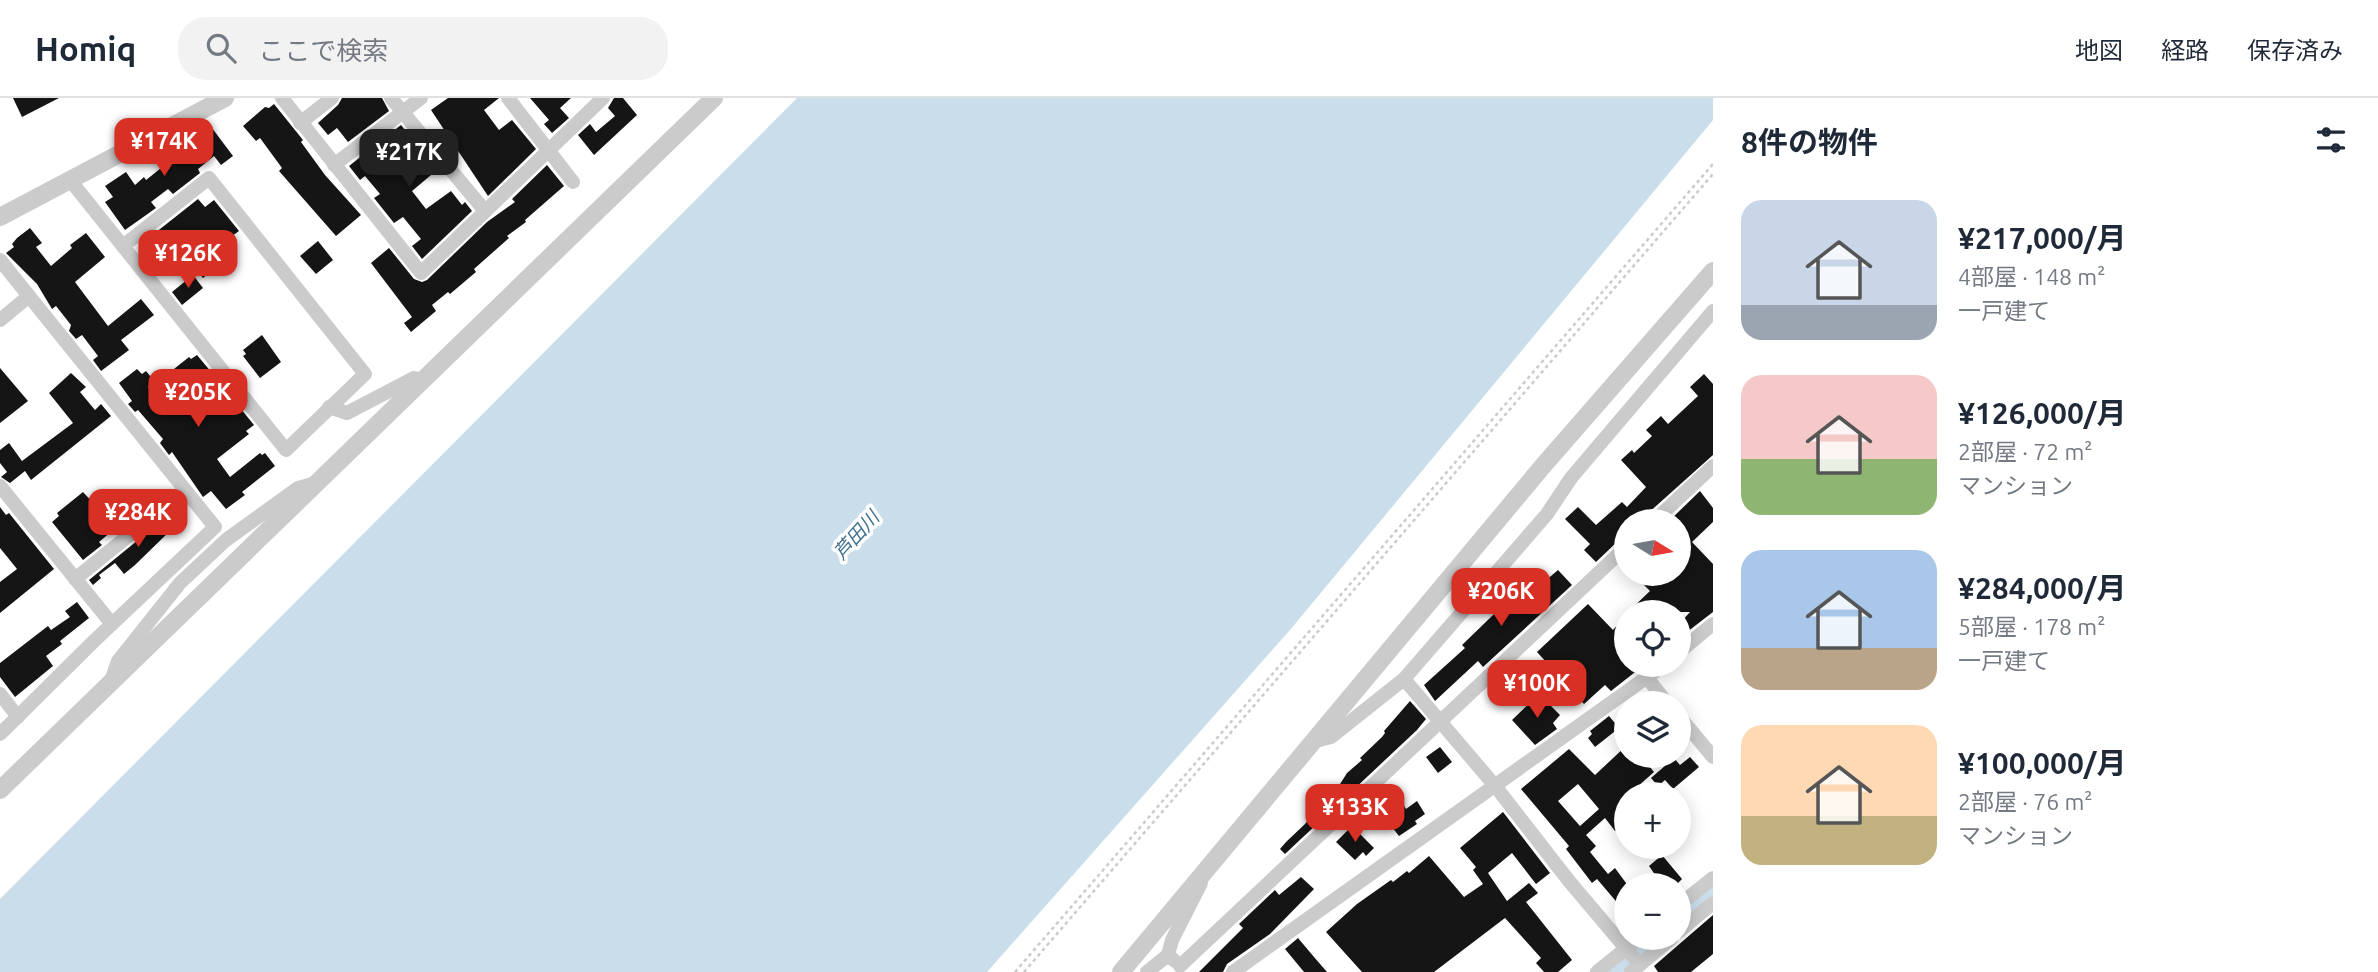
<!DOCTYPE html>
<html lang="ja">
<meta charset="utf-8">
<style>
body{margin:0;font-family:Ubuntu,"Noto Sans JP",sans-serif;background:#f2f2f3;color:#1f2937;height:100vh;display:flex;flex-direction:column;font-size:26px;white-space:nowrap}
*{box-sizing:border-box;margin:0}
p{font-size:23px;color:#747a83}
.icon{flex:none;width:38px;height:38px;fill:none;stroke:currentColor;stroke-width:2;stroke-linecap:round;stroke-linejoin:round}
.map{position:relative;flex:1;overflow:hidden}
.sheet{display:flex;flex-direction:column;background:#fff;width:665px}
.sheet>*{flex:none}
.needle{width:46px;rotate:101deg}
.controls{position:absolute;left:1614px;top:411px;display:grid;gap:14px}
.controls a{display:grid;place-items:center;width:77px;height:77px;border-radius:50%;background:#fff;box-shadow:0 4px 18px #0003;font-size:35px}
.price{position:absolute;translate:-50% -60px;padding:0 16px;border-radius:14px;background:#d93025;color:#fff;font-size:23px;line-height:46px;filter:drop-shadow(0 2px 4px #0008)}
.price::after{content:'';position:absolute;left:50%;top:42px;width:21px;height:16px;margin-left:-10px;background:inherit;clip-path:polygon(0 0,100% 0,50% 100%)}
.price.current{background:#222;color:#fff}
ul{padding:0;list-style:none}
li{display:flex;align-items:center;gap:21px;height:175px;padding:0 28px}
li span{display:grid;place-items:center;flex:none;width:196px;height:140px;border-radius:21px;color:#555}
li>.icon{margin-inline-start:auto}
span .icon{width:84px;height:84px;fill:#fffc;stroke-width:1}
li b{font-size:30px}
h2{display:flex;justify-content:space-between;align-items:center;height:84px;padding:0 28px;font-size:30px}
header{display:flex;align-items:center;gap:42px;box-sizing:border-box;height:98px;padding:0 35px;background:#fff;border-bottom:2px solid #e0e1e3}
header strong{font-size:33px}
nav{display:flex;gap:38px;margin-inline-start:auto;font-size:24px}
.search{width:490px;height:63px;background:#f2f2f3;display:flex;align-items:center;gap:18px;box-sizing:border-box;padding:0 24px;border-radius:28px;color:#747a83;font-size:26px}
main{display:flex;flex:1;min-height:0}
.map>svg:first-child{display:block}
.water{fill:#c9ddeb}
.lines{fill:none;stroke-linecap:round;stroke-linejoin:round}
.canal{stroke:#c9ddeb;stroke-width:14}
.building{fill:#151515;fill-rule:evenodd}
.path{stroke:#cbcbcb;stroke-width:2.5;stroke-dasharray:3.5 3.5;stroke-linecap:butt}
.minor{stroke:#cbcbcb;stroke-width:14}
.tertiary{stroke:#cbcbcb;stroke-width:18}
.labels{text-anchor:middle;stroke-width:7;stroke-linejoin:round;paint-order:stroke}
.water-label{font-size:19px;font-style:italic;fill:#3e6f8f;stroke:#fff}
</style>
<header>
<strong>Homiq</strong>
<div class="search"><svg class="icon" aria-label="search" viewBox="0 0 24 24"><circle cx="10" cy="10" r="6"/><path d="M15 15l6 6"/></svg>ここで検索</div>
<nav><a>地図</a><a>経路</a><a>保存済み</a></nav>
</header>
<main>
<div class="map">
<svg width="1713" height="874" viewBox="0 0 1713 874">
<rect width="100%" height="100%" fill="#fff"/>
<path class="water" d="M797,0H1713V22L1290,532L987,874H0V801Z"/>
<g class="lines">
<g class="canal">
<path d="M1678,820L1713,792"/>
<path d="M1612,874L1654,840"/>
</g>
</g>
<g class="building">
<path d="M13,0H59L22,19Z"/>
<path d="M342,0H382L389,13L348,44L337,30L328,37L318,25L338,7Z"/>
<path d="M448,0H499L484,12L499,32L512,22L536,51L488,98L431,12Z"/>
<path d="M530,0H571L560,10L569,20L552,35L544,26L549,22Z"/>
<path d="M614,0H623L637,17L594,57L578,37L590,26L596,34L615,18L608,10Z"/>
<path d="M274,6L303,42L301,44L325,77L361,117L336,138L279,73L282,70L260,40L256,43L243,28L265,9L269,10Z"/>
<path d="M401,27L437,72L412,93L426,111L451,93L462,107L465,104L472,113L422,161L412,148L421,141L403,119L394,125L374,100L380,96L365,78L360,82L349,68Z"/>
<path d="M212,30L233,58L221,67L214,58L198,71L200,75L173,96L168,91L151,104L156,110L125,132L105,104L113,99L105,88L126,74L135,87L144,79L146,82L180,55L177,51L192,39Z"/>
<path d="M547,67L564,88L525,122L526,124L507,138L509,140L474,171L476,174L450,196L448,194L432,207L436,213L411,234L404,225L412,219L371,165L389,150L414,181L422,184L427,182L487,124L515,104L512,101Z"/>
<path d="M198,101L205,109L214,102L239,133L220,147L229,159L203,180L178,150L166,159L150,139Z"/>
<path d="M30,130L42,145L36,149L51,168L72,150L70,147L86,135L105,159L75,184L108,228L141,201L154,217L121,242L129,252L101,273L93,262L98,258L82,237L76,241L69,233L71,227L56,208L52,211L37,186L6,155L14,149L12,146L17,140Z"/>
<path d="M318,143L333,162L316,176L300,158Z"/>
<path d="M193,177L203,190L182,207L172,194Z"/>
<path d="M262,237L281,264L260,280L243,258L246,256L243,252Z"/>
<path d="M197,257L222,287L214,293L228,310L236,305L254,327L246,333L249,336L217,361L230,379L260,355L262,357L265,355L275,368L242,394L245,397L226,411L211,393L203,399L172,354L169,357L160,345L163,341L138,312L135,314L128,306L132,303L119,285L137,271L142,276L146,273L155,284L148,289L163,306L181,290L169,275L189,259L191,261Z"/>
<path d="M0,270L28,303L0,325Z"/>
<path d="M71,275L86,289L80,294L95,312L101,306L111,318L31,382L25,373L10,385L1,379L7,374L0,365V352L9,345L22,363L73,325L49,295Z"/>
<path d="M1704,276L1713,286V357L1646,417L1643,424H1626V440L1619,442L1596,464L1584,452L1590,446L1565,421L1578,409L1596,427L1622,404L1627,409L1646,389L1621,362L1632,352L1634,355L1652,338L1646,332L1661,318L1668,326L1698,298L1690,289Z"/>
<path d="M1700,393L1713,410V424L1692,444L1713,466V514L1687,534L1679,526L1690,514H1628L1650,493L1633,476H1658L1667,485L1678,476V424H1668Z"/>
<path d="M83,394L96,408L94,410L112,433L99,444L102,447L83,462L52,424L59,418L57,415Z"/>
<path d="M0,409L6,417L9,415L54,471L0,515V484L17,471L0,450Z"/>
<path d="M165,420L173,430L135,467L124,476L115,465L99,477L101,480L93,487L89,482Z"/>
<path d="M1531,471L1544,484L1558,472L1572,487L1483,569L1478,563L1435,603L1424,587L1465,550L1462,547L1521,490L1517,485Z"/>
<path d="M77,504L89,520L60,543L62,546L46,558L53,568L15,599L0,579V565L48,528L51,532L70,519L65,513Z"/>
<path d="M1588,506L1613,532L1626,517V567H1644L1611,593L1605,587L1584,606L1537,554Z"/>
<path d="M1537,598L1542,603L1544,601L1560,617L1553,625L1557,631L1535,647L1512,622Z"/>
<path d="M1410,603L1426,621L1417,632L1285,756L1280,751L1286,744L1305,726L1310,720L1308,718L1335,694L1347,675L1362,662L1360,660L1382,639L1385,635L1384,633Z"/>
<path d="M1609,618L1619,630L1595,649L1588,640L1592,636L1590,633Z"/>
<path d="M1626,648V658H1641L1654,674L1618,706L1626,716V724L1615,733L1605,720L1586,737L1596,748L1590,754L1608,776L1615,770L1626,785V815L1597,781L1592,785L1566,751L1569,748L1521,691L1569,651L1595,677ZM1578,686L1599,711L1580,728L1558,703Z"/>
<path d="M1440,649L1452,664L1438,675L1426,659Z"/>
<path d="M1690,659L1699,669L1673,691L1665,682L1658,688L1651,680L1674,660L1680,667Z"/>
<path d="M1390,694L1396,703L1400,701L1406,711L1417,703L1425,716L1415,723L1417,726L1399,738L1374,706Z"/>
<path d="M1503,714L1550,775L1536,786L1512,755L1488,775L1507,803L1529,785L1538,795L1526,804L1572,862L1558,874H1544L1536,865L1541,860L1505,820L1434,874H1362L1326,834L1357,806L1391,782L1393,784L1407,773L1409,775L1429,758L1464,799L1483,786L1473,772L1476,769L1460,750Z"/>
<path d="M1352,728L1374,750L1366,758L1363,754L1355,762L1336,744Z"/>
<path d="M1662,757L1682,781L1675,788H1650L1658,781L1649,768Z"/>
<path d="M1301,779L1314,791L1270,836L1227,866L1223,874H1199L1243,830L1239,826L1275,792L1279,797Z"/>
<path d="M1713,817V856L1691,874H1658L1654,868Z"/>
<path d="M1298,840L1314,859L1327,874H1304L1285,851Z"/>
</g>
<g class="lines">
<g class="path">
<path d="M1015,874L1713,66"/>
<path d="M1024,874L1713,76"/>
</g>
<g class="minor">
<path d="M282,0L421,175L603,0"/>
<path d="M391,0L485,113"/>
<path d="M508,0L573,84"/>
<path d="M300,25L332,0"/>
<path d="M334,67L421,0"/>
<path d="M70,82L286,352L365,276L209,80L123,148"/>
<path d="M0,162L215,429L95,542L0,636"/>
<path d="M0,222L29,198"/>
<path d="M329,309L347,315L414,280L424,282"/>
<path d="M0,388L112,526"/>
<path d="M1653,424L1713,368"/>
<path d="M75,481L185,392"/>
<path d="M1678,555L1713,526"/>
<path d="M1404,581L1496,689L1569,783L1640,867"/>
<path d="M1648,581L1668,606"/>
<path d="M111,583L118,563L180,485L226,442L298,390L316,385"/>
<path d="M0,596L18,619"/>
<path d="M1678,617L1713,659"/>
<path d="M1316,643L1331,639L1404,581L1547,416L1571,380L1713,213"/>
<path d="M1678,808L1713,780"/>
<path d="M1678,834L1713,805"/>
<path d="M1168,857L1172,842L1201,785"/>
<path d="M1180,868L1626,449"/>
<path d="M1147,874L1168,857L1175,863"/>
<path d="M1233,874L1664,567"/>
<path d="M1597,874L1639,840"/>
<path d="M1631,874L1672,840"/>
</g>
<g class="tertiary">
<path d="M0,119L225,0"/>
<path d="M0,692L714,0"/>
<path d="M1121,874L1542,369L1713,173"/>
</g>
</g>
<g class="labels">
<g class="water-label">
<text transform="translate(856 437) rotate(-48)" y="7">芦田川</text>
</g>
</g>
</svg>
<div class="controls">
<a><svg class="needle" viewBox="-14 -14 28 28"><path d="M0-13l5 13h-10z" fill="#e53935"/><path d="M0 13l5-13h-10z" fill="#747a83"/></svg></a>
<a><svg class="icon" aria-label="locate" viewBox="0 0 24 24"><circle cx="12" cy="12" r="6"/><path d="M12 2v4M12 18v4M2 12h4M18 12h4"/></svg></a>
<a><svg class="icon" aria-label="layers" viewBox="0 0 24 24"><path d="M12 4l9 5-9 5-9-5zM3 14l9 5 9-5"/></svg></a>
<a>+</a>
<a>−</a>
</div>
<b class="price" style="left:164px;top:80px">¥174K</b>
<b class="price current" style="left:409px;top:91px">¥217K</b>
<b class="price" style="left:188px;top:192px">¥126K</b>
<b class="price" style="left:198px;top:331px">¥205K</b>
<b class="price" style="left:138px;top:451px">¥284K</b>
<b class="price" style="left:1501px;top:530px">¥206K</b>
<b class="price" style="left:1537px;top:622px">¥100K</b>
<b class="price" style="left:1355px;top:746px">¥133K</b>
</div>
<section class="sheet">
<h2>8件の物件<svg class="icon" aria-label="filters" viewBox="0 0 24 24"><path d="M4 7h16M4 17h16"/><circle cx="9" cy="7" r="2"/><circle cx="15" cy="17" r="2"/></svg></h2>
<ul>
<li><span style="background:linear-gradient(#c9d6e8 75%,#9aa5b1 0)"><svg class="icon" aria-label="home" viewBox="0 0 24 24"><path d="M3 11l9-7 9 7M6 9v11h12V9"/></svg></span><div><b>¥217,000/月</b><p>4部屋 · 148 m²</p><p>一戸建て</p></div></li>
<li><span style="background:linear-gradient(#f6c9c9 60%,#8fb573 0)"><svg class="icon" aria-label="home" viewBox="0 0 24 24"><path d="M3 11l9-7 9 7M6 9v11h12V9"/></svg></span><div><b>¥126,000/月</b><p>2部屋 · 72 m²</p><p>マンション</p></div></li>
<li><span style="background:linear-gradient(#a9c7e8 70%,#b9a48a 0)"><svg class="icon" aria-label="home" viewBox="0 0 24 24"><path d="M3 11l9-7 9 7M6 9v11h12V9"/></svg></span><div><b>¥284,000/月</b><p>5部屋 · 178 m²</p><p>一戸建て</p></div></li>
<li><span style="background:linear-gradient(#ffd9b3 65%,#c2b280 0)"><svg class="icon" aria-label="home" viewBox="0 0 24 24"><path d="M3 11l9-7 9 7M6 9v11h12V9"/></svg></span><div><b>¥100,000/月</b><p>2部屋 · 76 m²</p><p>マンション</p></div></li>
</ul>
</section>
</main>
